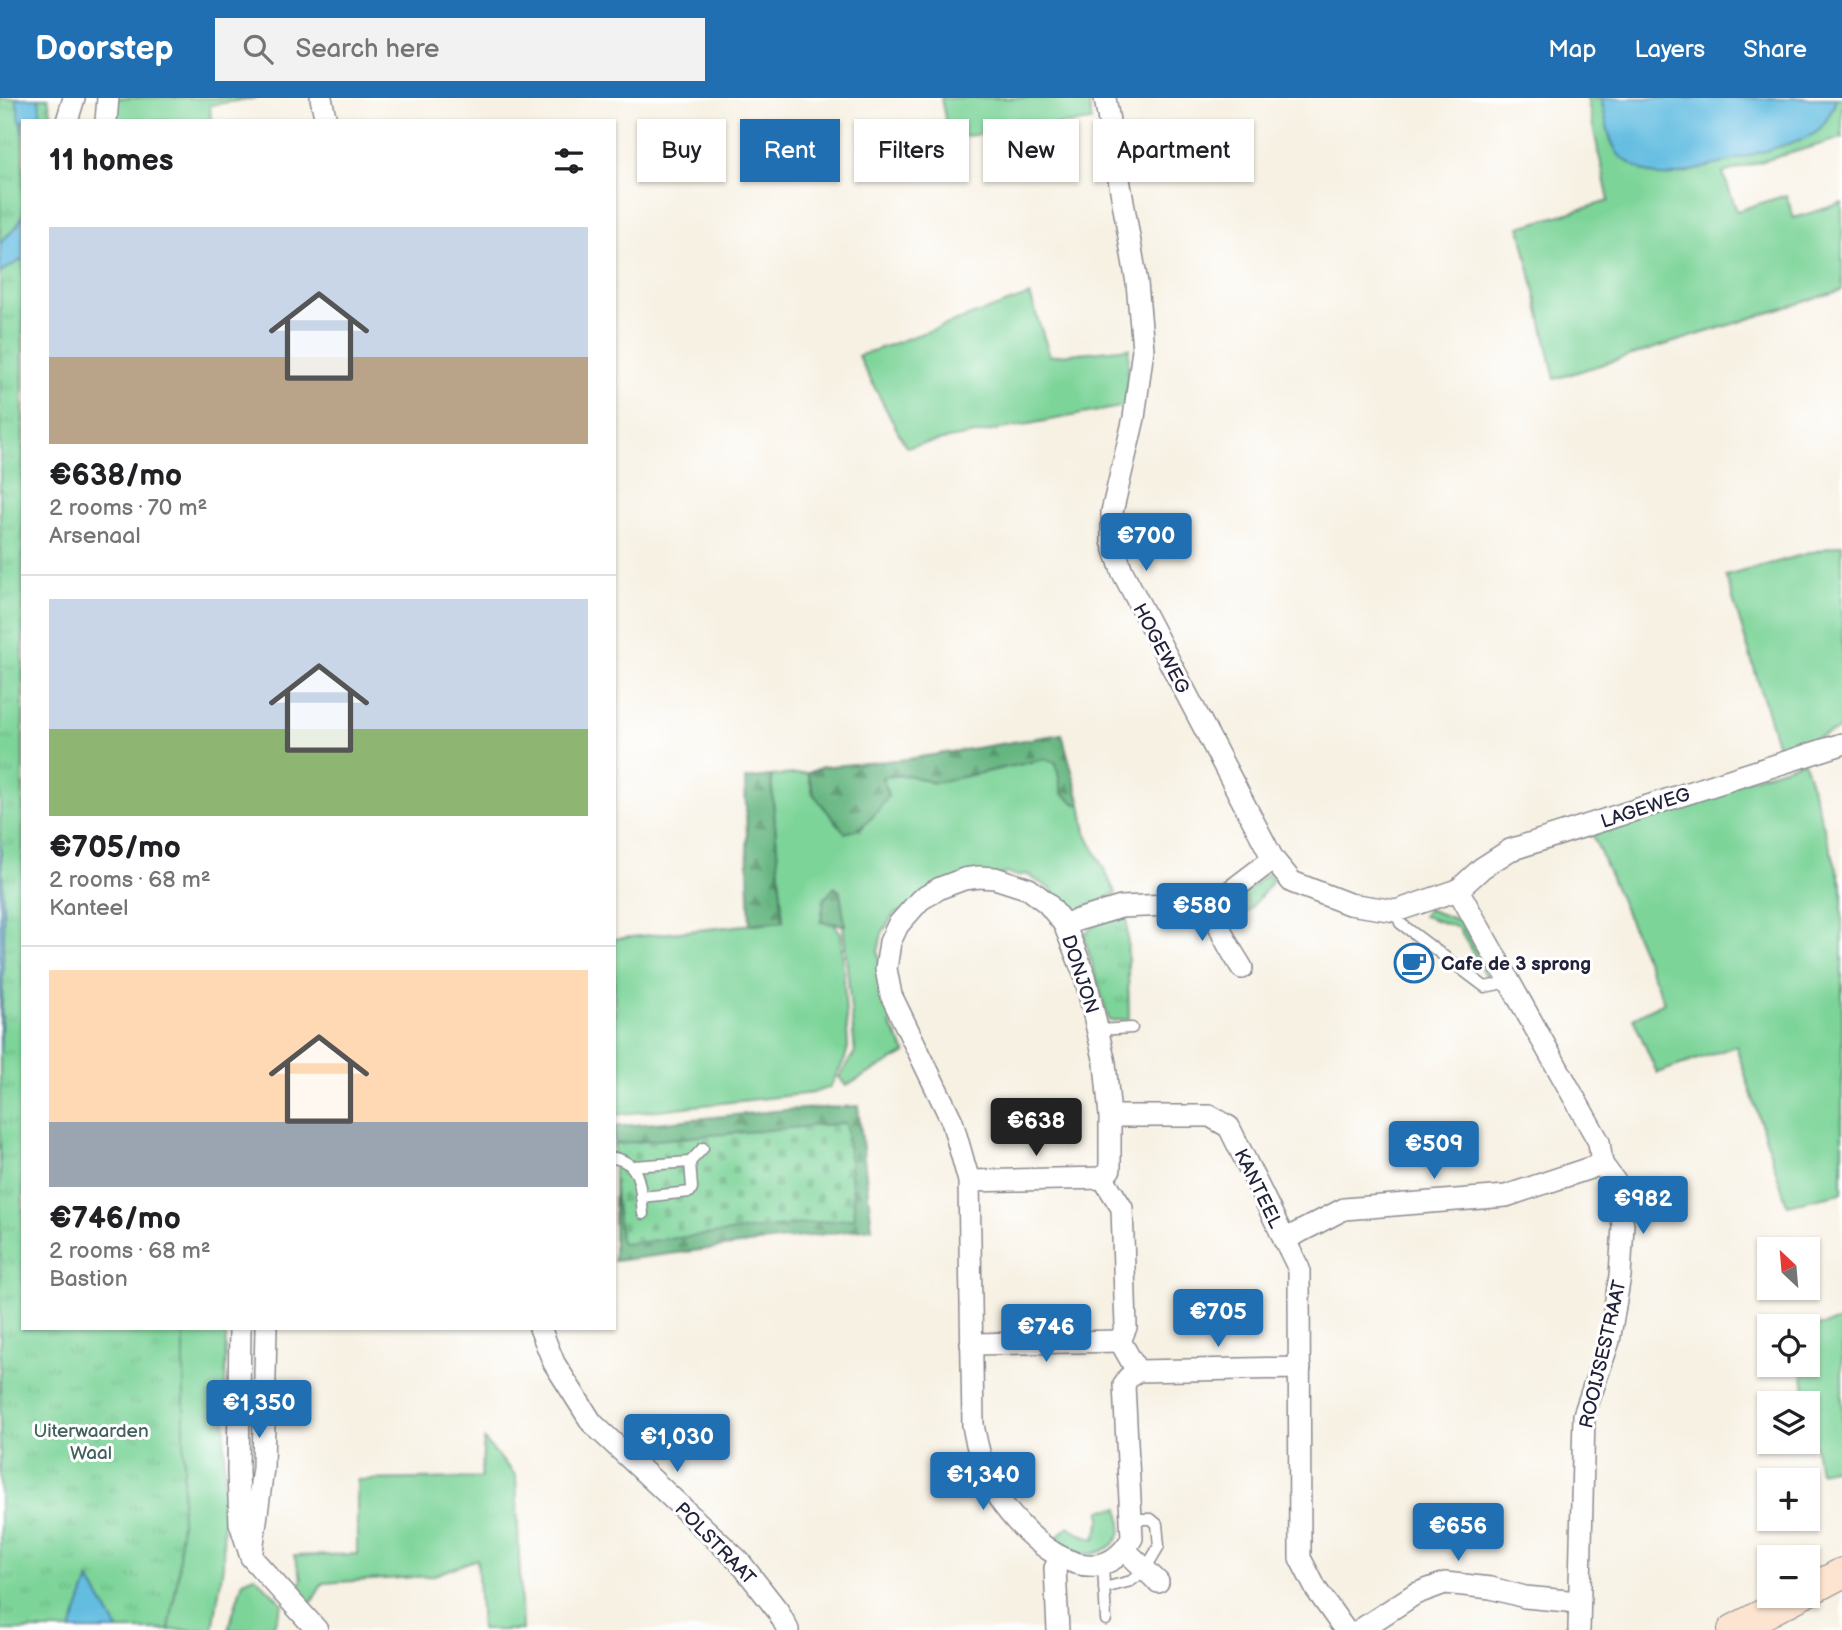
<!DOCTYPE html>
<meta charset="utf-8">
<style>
body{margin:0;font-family:"Balsamiq Sans",sans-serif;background:#f2f2f2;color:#202124;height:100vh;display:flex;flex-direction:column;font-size:26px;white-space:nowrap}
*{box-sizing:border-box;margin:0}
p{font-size:23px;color:#757577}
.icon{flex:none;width:38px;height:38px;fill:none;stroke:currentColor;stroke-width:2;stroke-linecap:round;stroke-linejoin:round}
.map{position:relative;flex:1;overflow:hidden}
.details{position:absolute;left:21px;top:21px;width:595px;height:1211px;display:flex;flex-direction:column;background:#fff;border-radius:0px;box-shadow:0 2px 5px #0004}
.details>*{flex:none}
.banner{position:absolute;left:637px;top:21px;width:665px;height:63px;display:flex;gap:14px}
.needle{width:46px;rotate:334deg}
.fabs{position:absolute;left:1757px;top:1139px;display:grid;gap:14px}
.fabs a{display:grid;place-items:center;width:63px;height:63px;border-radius:0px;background:#fff;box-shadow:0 2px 5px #0004;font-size:35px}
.price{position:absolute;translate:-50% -60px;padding:0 16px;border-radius:7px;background:#1f6fb2;color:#fff;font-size:23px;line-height:46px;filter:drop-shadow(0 2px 4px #0008)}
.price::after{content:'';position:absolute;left:50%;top:42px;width:21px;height:16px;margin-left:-10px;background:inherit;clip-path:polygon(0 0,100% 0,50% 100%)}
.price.current{background:#222;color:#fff}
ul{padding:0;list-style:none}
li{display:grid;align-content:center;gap:14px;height:371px;padding:0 28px}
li+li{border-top:2px solid #e0e0e0}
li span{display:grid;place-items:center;height:217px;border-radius:0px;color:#555}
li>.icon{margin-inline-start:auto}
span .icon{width:126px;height:126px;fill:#fffc;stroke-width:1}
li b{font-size:30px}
h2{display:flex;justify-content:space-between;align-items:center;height:84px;padding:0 28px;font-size:30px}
.pill{padding:0 24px;border-radius:0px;background:#fff;box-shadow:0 2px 5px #0004;font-size:24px;line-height:63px}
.pill.current{background:#1f6fb2;color:#fff}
header{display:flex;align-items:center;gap:42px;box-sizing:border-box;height:98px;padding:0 35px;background:#1f6fb2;color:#fff}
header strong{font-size:33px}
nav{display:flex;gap:38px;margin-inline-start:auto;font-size:24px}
.search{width:490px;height:63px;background:#f2f2f2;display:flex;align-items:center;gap:18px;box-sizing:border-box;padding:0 24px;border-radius:0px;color:#757577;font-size:26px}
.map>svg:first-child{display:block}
.grass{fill:#7dd499;stroke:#507b6a;stroke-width:2}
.forest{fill:url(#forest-firs);stroke:#446c5e;stroke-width:2}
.cemetery{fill:url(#cemetery-stones);stroke:#507b6a;stroke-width:2}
.park{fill:url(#park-tufts);stroke:#507b6a;stroke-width:2}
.water{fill:#63bde1;stroke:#42708e;stroke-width:2}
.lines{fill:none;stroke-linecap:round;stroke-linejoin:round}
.lane-casing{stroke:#8c8a8f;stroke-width:13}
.street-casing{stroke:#8c8a8f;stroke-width:24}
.secondary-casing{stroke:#8c8a8f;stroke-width:32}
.lane{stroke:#fff;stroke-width:10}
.street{stroke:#fff;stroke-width:21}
.secondary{stroke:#fde4d1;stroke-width:30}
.labels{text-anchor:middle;stroke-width:6;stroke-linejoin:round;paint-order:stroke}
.street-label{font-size:19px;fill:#22223b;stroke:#fff}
.poi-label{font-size:19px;font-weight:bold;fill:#22223b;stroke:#fff;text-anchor:start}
.park-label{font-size:19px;fill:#42605c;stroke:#fff}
</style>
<header>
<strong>Doorstep</strong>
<div class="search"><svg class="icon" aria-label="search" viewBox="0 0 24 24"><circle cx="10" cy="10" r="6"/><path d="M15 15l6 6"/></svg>Search here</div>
<nav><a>Map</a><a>Layers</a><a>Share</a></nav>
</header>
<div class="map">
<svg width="1842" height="1532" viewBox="0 0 1842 1532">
<defs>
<pattern id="forest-firs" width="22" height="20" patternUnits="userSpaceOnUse" patternTransform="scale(1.75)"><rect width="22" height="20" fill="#66b681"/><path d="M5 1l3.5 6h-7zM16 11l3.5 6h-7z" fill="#54946b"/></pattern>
<pattern id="cemetery-stones" width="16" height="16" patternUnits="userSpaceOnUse" patternTransform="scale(1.75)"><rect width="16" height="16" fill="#7dd499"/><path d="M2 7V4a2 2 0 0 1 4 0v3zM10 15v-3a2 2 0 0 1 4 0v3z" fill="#6cb685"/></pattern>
<pattern id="park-tufts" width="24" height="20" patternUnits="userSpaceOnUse" patternTransform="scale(1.75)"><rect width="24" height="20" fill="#7dd499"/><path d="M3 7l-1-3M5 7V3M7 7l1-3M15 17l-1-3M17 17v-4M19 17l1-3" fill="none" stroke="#6cb685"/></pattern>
</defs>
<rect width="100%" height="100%" fill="#fff"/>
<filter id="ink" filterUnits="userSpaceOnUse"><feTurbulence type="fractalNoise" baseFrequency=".0143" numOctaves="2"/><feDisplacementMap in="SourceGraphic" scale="14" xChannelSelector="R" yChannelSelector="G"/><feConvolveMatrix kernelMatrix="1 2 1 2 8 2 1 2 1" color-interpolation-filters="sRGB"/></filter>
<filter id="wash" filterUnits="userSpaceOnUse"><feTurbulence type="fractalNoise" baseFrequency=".00686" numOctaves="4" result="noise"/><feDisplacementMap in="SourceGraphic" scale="28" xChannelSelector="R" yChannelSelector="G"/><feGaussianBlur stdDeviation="1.57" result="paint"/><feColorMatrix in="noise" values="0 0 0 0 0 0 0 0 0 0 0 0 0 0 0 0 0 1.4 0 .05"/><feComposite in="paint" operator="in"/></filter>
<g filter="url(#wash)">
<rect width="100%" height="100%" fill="#f7f1e3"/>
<g class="grass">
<path d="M112,0H257L210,7L211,23H112Z"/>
<path d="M941,0H1088L1092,23L949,40Z"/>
<path d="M1587,0H1601L1611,44L1621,59L1641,71L1685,75L1809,38L1836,0H1842V40L1723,75L1737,113L1786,97L1794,120L1842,105V192L1555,281L1520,129L1609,103Z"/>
<path d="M1030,197L1050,258L1129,250L1126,308L906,349L858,258Z"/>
<path d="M1842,446V631L1779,652L1726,478Z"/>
<path d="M1045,661L1056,665L1062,695L1076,706H1081L1086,734L1116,796L1085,809L1081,816L1064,814L1053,799L1052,792L1026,776L1017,778L1006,775L894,816L882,835L878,854L893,922L890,926L906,955L846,988L839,979L855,954L840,794L821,824L834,826L841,835L848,949L845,961L830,989L813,995L614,1017V841L783,823L771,678L808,675L813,696L860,732L888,698L882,679L908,677L934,685Z"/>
<path d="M1804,663L1842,789V1095L1787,1107L1736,948L1657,975L1633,920L1664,904L1591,733Z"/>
<path d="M1268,775L1273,783L1236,828L1226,810Z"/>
<path d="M1427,811L1461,823L1491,880L1486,879L1459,830L1423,818Z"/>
<path d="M1842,1223V1369L1819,1374L1801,1267H1808V1230Z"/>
<path d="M23,1230H226L223,1468L213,1532H0Z"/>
<path d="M484,1342L516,1378L522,1532H481L477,1461L432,1478L323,1485L308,1510L296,1498L302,1481L294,1458L357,1456V1382L481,1380Z"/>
<path d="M1119,1410C1120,1417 1122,1425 1121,1433C1118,1449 1095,1459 1080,1455C1071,1453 1063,1446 1055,1441L1069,1428L1078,1435L1095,1441L1101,1422V1412Z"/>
<path d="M255,1478L283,1506L272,1532H228L243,1483Z"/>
</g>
<g class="forest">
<path d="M1062,636L1081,706H1076L1062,695L1056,665L1045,661L934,685L908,677L882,679L888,698C877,715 865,731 845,735L814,697L808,675L822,669L908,661Z"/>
<path d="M771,678L783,823L750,826L745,681Z"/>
<path d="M835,789L840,794L845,827L821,824L824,801Z"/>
<path d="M858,1008L872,1130L614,1163V1081L620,1141L623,1146L846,1025L614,1046V1029L785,1012Z"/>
</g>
<path class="cemetery" d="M846,1025L855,1120L623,1146L620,1141L614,1081V1046Z"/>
<g class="park">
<path d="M0,0H48L53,23H23V1230H184V1368L178,1478L169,1532H0Z"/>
<path d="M1127,819L1129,921L1109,923L1084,839C1090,823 1112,823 1127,819Z"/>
</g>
<g class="water">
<path d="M16,0H39L41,23H23V38Z"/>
<path d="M1601,0H1836C1833,12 1824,29 1814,36C1800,44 1673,81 1660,78C1648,76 1631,67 1622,60C1609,50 1605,15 1601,0Z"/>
<path d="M23,115V161L0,174V145L18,127Z"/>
<path d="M0,743C6,815 3,885 0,956Z"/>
<path d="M89,1481L118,1532H71Z"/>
</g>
</g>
<g filter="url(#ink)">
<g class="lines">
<defs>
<g id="lane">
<path d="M1396,813L1400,825L1485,889L1509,884"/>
<path d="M1098,932L1132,930"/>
<path d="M614,1060C643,1065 640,1092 643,1116"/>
<path d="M633,1068L690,1064L703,1050"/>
<path d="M641,1099L690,1094L692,1090L690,1064"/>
<path d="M1103,1467L1106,1522"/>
<path d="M1104,1490L1131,1483L1145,1472L1159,1448L1157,1426L1151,1421H1132"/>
</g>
<g id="street">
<path d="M321,0L326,23"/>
<path d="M1105,0L1137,185L1143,251L1134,320L1112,414V443L1122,473L1273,761L1292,784L1349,806L1396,813L1458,792L1482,770L1510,752L1842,646"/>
<path d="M67,23L74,0"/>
<path d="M106,23L108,0"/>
<path d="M979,779L995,780L1029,791L1047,805L1064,826L1085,878L1105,965L1110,1018V1071L1103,1080L1122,1110L1126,1229L1120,1243L1137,1273L1128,1280L1124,1287L1132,1440C1094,1508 1015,1433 992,1389C982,1369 977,1349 973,1327L969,1083L952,1023L891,897L886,871L890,844L898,827L920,802L940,790L964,781Z"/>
<path d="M1458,792L1599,1044L1602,1066L1616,1085L1623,1127L1620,1178L1609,1243L1584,1317L1579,1532"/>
<path d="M1215,805C1216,830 1229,849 1242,870"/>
<path d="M1064,826L1121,809L1215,805L1273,761"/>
<path d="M1110,1018H1210L1229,1029L1299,1171L1300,1460L1316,1491L1345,1532"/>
<path d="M969,1083L1103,1080"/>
<path d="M1284,1142L1344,1111L1506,1098L1602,1066"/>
<path d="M240,1230L238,1374L240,1425L251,1459L317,1532"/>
<path d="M540,1230L554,1265L592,1325L739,1463L778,1513L788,1532"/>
<path d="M971,1246L1120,1243"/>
<path d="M1137,1273L1300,1270"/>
<path d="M1125,1452L1158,1484"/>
<path d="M252,1453L263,1370L266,1230"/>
<path d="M1058,1532L1055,1470L1061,1459"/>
<path d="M1360,1532L1415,1496L1445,1485L1491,1490L1525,1499L1578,1504"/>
</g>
<g id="secondary">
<path d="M1808,1493L1842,1475"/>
<path d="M1733,1532L1798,1498"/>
</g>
</defs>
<use href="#lane" class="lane-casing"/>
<use href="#street" class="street-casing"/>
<use href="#secondary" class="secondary-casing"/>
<use href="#lane" class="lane"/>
<use href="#street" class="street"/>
<use href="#secondary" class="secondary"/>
</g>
</g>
<defs>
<symbol id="cafe-ring" viewBox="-11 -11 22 22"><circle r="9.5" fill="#fff" stroke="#1f6fb2" stroke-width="1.5"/><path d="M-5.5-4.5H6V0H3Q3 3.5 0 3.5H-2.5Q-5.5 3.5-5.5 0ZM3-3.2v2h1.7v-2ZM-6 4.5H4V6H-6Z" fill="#1f6fb2"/></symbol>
</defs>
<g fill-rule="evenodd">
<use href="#cafe-ring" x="1392" y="843" width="44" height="44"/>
</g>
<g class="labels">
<g class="street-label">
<text transform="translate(1162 550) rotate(62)" y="7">HOGEWEG</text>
<text transform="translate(1645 709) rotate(-18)" y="7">LAGEWEG</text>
<text transform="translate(1081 876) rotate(72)" y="7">DONJON</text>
<text transform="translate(1259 1090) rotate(64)" y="7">KANTEEL</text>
<text transform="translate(1602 1256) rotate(-77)" y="7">ROOIJSESTRAAT</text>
<text transform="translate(716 1445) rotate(46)" y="7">POLSTRAAT</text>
</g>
<g class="poi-label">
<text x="1441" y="872">Cafe de 3 sprong</text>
</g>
<g class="park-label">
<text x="91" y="1339">Uiterwaarden<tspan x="91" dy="22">Waal</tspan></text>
</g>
</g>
</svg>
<div class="fabs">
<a><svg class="needle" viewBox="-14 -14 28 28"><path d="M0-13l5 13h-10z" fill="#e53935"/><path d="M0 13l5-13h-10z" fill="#757577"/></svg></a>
<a><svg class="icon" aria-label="locate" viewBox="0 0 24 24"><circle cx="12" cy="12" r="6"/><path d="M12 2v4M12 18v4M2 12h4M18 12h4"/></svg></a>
<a><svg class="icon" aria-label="layers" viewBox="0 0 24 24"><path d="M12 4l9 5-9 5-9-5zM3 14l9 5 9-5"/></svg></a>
<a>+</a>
<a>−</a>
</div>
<b class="price" style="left:1146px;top:475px">€700</b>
<b class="price" style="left:1202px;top:845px">€580</b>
<b class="price current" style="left:1036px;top:1060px">€638</b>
<b class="price" style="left:1434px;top:1083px">€509</b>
<b class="price" style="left:1643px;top:1138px">€982</b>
<b class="price" style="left:1218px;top:1251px">€705</b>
<b class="price" style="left:1046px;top:1266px">€746</b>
<b class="price" style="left:259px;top:1342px">€1,350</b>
<b class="price" style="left:677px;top:1376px">€1,030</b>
<b class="price" style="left:983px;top:1414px">€1,340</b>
<b class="price" style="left:1458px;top:1465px">€656</b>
<div class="banner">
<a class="pill">Buy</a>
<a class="pill current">Rent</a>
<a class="pill">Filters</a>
<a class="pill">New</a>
<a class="pill">Apartment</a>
</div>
<section class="details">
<h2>11 homes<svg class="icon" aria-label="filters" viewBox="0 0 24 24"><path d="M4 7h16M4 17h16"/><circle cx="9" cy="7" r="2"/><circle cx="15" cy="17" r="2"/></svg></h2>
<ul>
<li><span style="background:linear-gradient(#c9d6e8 60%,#b9a48a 0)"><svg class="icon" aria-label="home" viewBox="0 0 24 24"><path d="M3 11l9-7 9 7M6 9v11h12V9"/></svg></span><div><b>€638/mo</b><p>2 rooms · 70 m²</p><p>Arsenaal</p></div></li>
<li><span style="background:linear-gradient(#c9d6e8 60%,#8fb573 0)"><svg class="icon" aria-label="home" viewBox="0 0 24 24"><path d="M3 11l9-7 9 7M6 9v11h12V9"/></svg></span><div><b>€705/mo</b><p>2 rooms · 68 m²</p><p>Kanteel</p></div></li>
<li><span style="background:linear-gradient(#ffd9b3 70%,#9aa5b1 0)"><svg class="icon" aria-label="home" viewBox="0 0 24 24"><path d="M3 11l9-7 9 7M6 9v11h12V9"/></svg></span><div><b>€746/mo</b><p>2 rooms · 68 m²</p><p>Bastion</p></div></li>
</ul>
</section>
</div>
